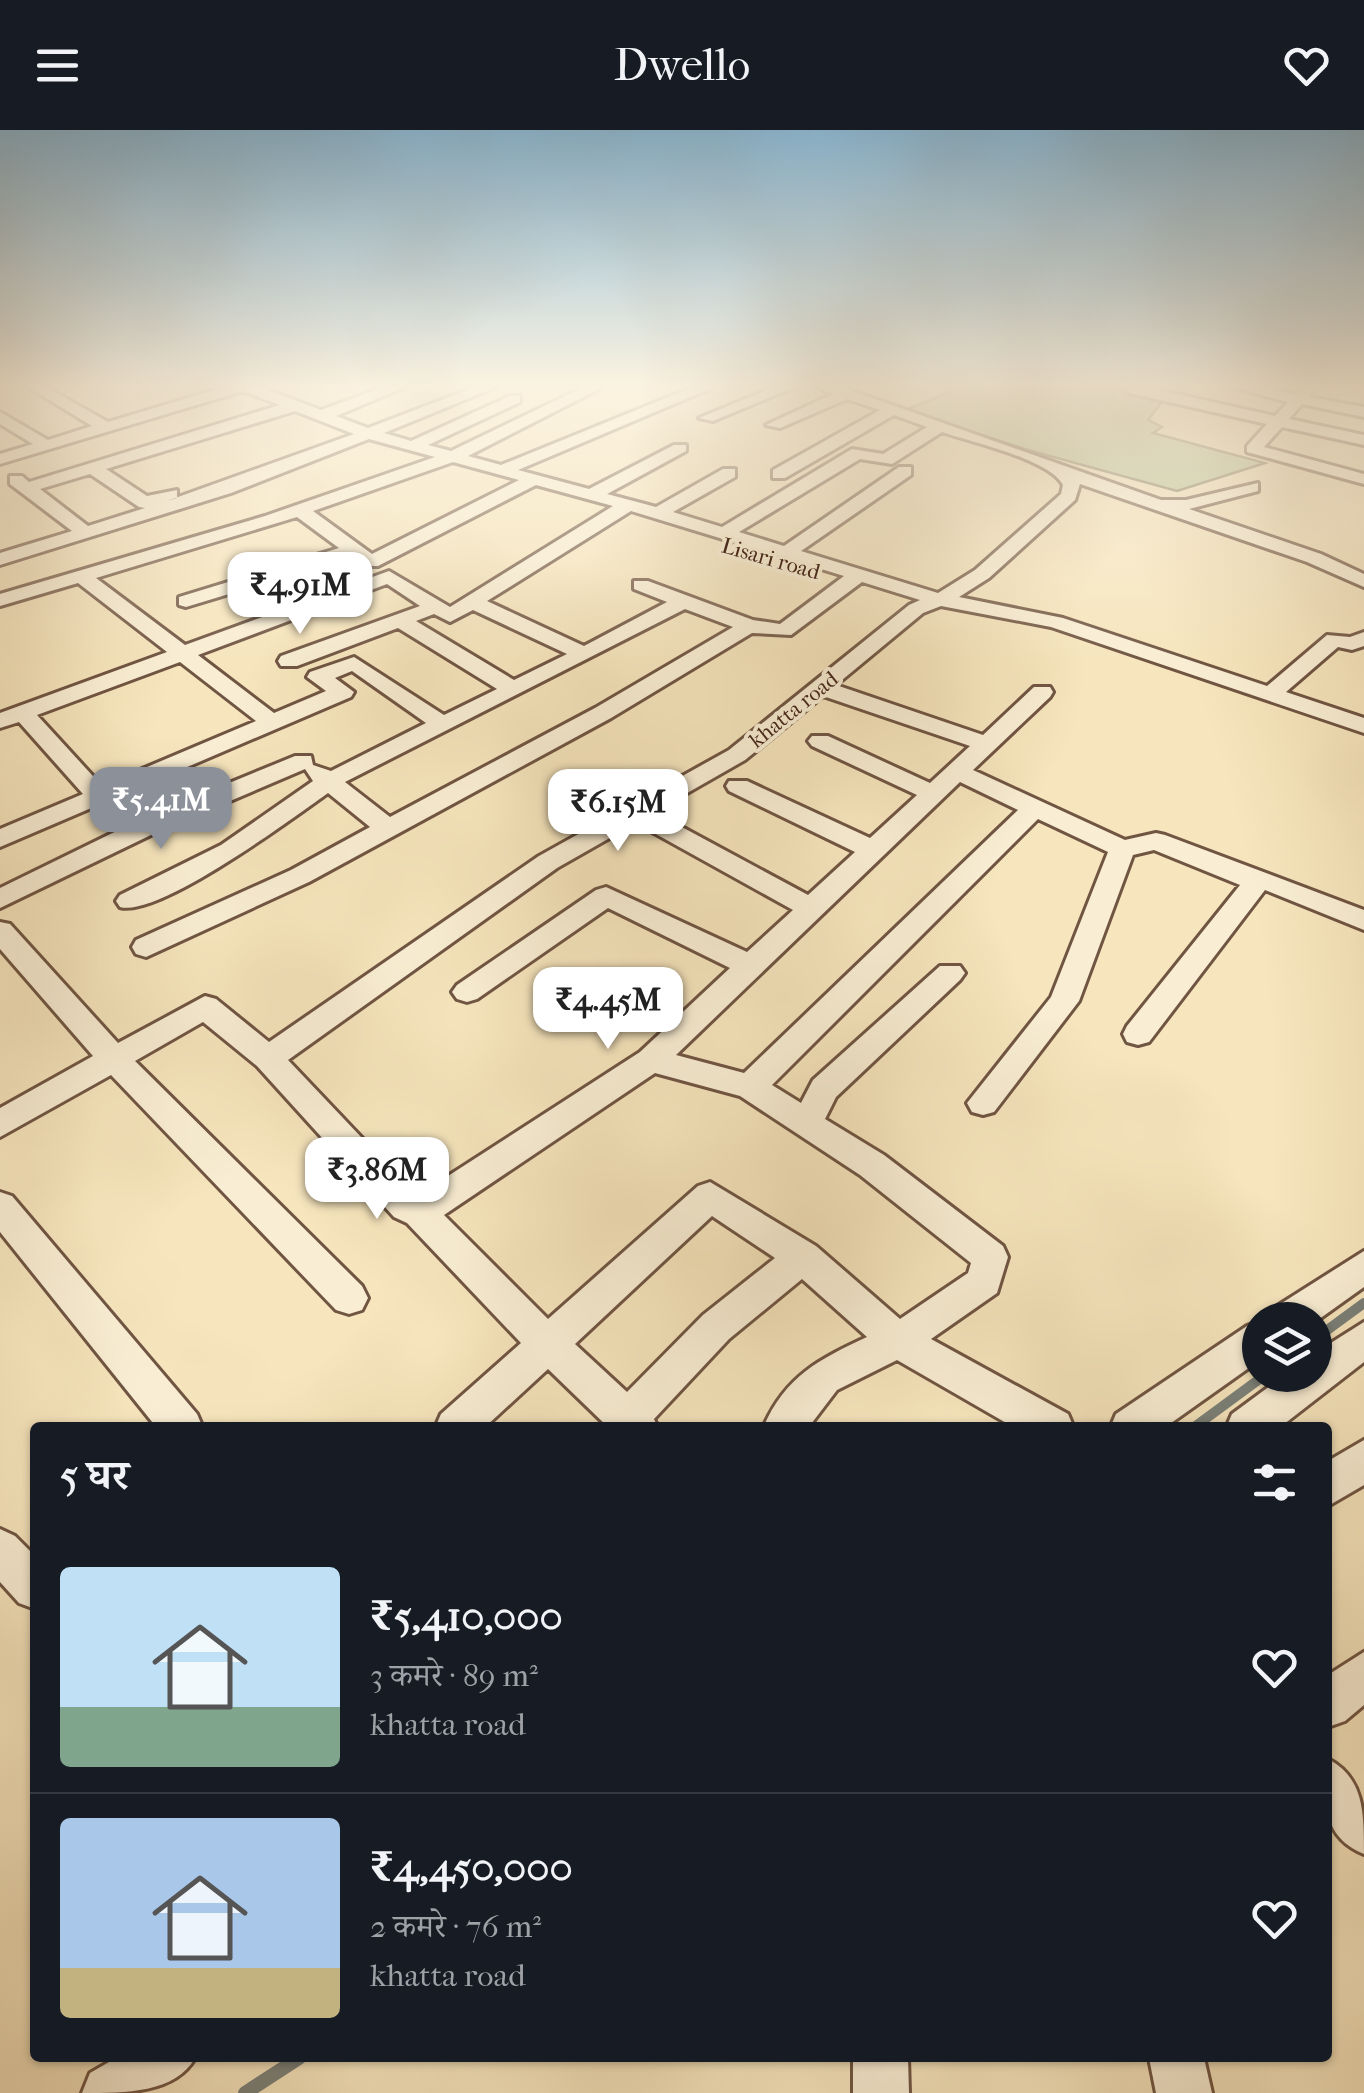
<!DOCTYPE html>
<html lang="hi">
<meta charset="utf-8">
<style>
body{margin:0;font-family:"IM FELL French Canon","Noto Serif Devanagari",serif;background:#20242c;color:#f1f3f6;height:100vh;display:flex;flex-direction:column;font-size:38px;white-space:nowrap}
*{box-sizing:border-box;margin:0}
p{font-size:32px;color:#9ea1a6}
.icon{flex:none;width:55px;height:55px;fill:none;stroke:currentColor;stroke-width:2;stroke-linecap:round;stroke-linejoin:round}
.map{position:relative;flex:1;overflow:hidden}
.panel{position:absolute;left:30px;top:1292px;width:1302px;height:640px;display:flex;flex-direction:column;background:#171b24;border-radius:10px;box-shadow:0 2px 8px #0004}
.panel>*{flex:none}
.controls{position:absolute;left:1242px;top:1172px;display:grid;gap:20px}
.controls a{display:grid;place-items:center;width:90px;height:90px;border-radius:50%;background:#171b24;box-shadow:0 2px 8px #0004;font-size:50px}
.price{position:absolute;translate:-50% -85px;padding:0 22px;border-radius:20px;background:#fff;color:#222;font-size:32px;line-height:65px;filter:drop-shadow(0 2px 5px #0008)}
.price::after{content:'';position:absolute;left:50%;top:60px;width:30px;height:22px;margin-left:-15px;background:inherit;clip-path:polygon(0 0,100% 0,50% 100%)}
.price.on{background:#8c9099;color:#fff}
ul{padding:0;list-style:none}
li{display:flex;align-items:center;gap:30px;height:250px;padding:0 30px}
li+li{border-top:2px solid #363941}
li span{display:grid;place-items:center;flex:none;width:280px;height:200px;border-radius:10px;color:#555}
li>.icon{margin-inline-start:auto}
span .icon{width:120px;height:120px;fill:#fffc;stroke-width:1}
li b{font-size:42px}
h2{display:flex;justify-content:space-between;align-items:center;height:120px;padding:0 30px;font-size:42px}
header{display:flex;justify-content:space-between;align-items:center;height:130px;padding:0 30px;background:#171b24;font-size:45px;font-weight:600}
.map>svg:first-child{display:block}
.green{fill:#b6c696;stroke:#7d7658;stroke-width:2.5}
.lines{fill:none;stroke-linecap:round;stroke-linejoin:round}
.stream-far1{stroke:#7a8079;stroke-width:10}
.stream{stroke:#7a8079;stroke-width:14}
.minor-casing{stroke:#705543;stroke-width:6}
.minor{fill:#f9eed4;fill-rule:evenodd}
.labels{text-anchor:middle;stroke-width:8;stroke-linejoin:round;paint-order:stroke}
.far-street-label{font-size:22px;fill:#44251a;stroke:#f9eed4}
</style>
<header><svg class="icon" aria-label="menu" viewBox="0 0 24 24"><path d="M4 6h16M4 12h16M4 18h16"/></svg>Dwello<svg class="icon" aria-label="heart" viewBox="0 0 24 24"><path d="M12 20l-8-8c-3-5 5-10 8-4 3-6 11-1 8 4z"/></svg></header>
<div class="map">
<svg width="1364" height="1963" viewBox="0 0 1364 1963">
<rect width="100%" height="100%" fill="#f6e5bd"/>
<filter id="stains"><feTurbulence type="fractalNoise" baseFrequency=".002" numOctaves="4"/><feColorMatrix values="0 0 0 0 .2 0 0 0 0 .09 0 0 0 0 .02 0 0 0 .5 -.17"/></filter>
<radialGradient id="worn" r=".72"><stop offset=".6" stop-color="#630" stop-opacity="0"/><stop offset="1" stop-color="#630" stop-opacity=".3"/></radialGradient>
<path class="green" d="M962,257H1110L1161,273L1148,290L1162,297L1153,303L1265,333L1177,361L1028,320L905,280Z"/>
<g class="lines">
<g class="stream-far1">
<path d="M1315,1209L1364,1173"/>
<path d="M1193,1298L1265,1245"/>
</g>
<path class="stream" d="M245,1963L299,1928"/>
<defs>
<g id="minor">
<path d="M28,257H46L108,292L224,257H260L321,280L384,257H405L336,286L368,298L475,257H496L384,303L411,311L510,266H520V272L428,315L451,321L584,257H603L468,326L501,335L693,257H714L518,340L589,359L674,315H686V321L607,364L656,377L723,339H735V347L673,382L722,397L852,319L883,324L927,297L894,285L785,348H773V340L880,280L847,269L780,298L766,295L833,264L819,257H841L1161,370H1186L1258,353V361L1189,379L1321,424L1364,444V457L1307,432L1080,354L1075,370L989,448L959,467L1063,488L1267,556L1327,505L1350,507L1364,502V516L1352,520L1338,517L1286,562L1364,588V603L1051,497L941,476L923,483L836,555L983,605L1034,557H1050L1053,562L1050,567L973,640L1125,710L1156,703L1165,705L1364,780V800L1265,760L1149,912L1138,915L1127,912L1123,904L1127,896L1240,755L1154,720L1133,725L1079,871L994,982L983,985L972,982L967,973L1051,867L1108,722L1038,689L772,955L801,973L813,950L940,836H960L965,843L960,850L836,967L825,989L884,1025L1003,1116L1008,1127L997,1163L931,1209L1068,1284L1074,1298H1015L897,1230L837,1260L808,1298H763C785,1246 820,1229 867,1207L802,1149L729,1209L654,1289L658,1298H609L548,1239L484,1298H435L441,1284L521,1213L407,1093L394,1087L257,936L203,892L135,931L362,1156L368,1168L362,1180L349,1184L336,1180L111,945L0,1007V978L93,926L0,819V792L10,794L118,913L205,866L216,869L269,912L539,726L729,620L909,475L920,470L862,452L791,505L752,503L611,588L309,752L146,827L136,824L132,817L136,810L291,740L370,697L328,663C293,688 158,788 120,777L116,771L120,765L221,715L313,651L305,639L155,703L0,778V758L137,691L295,626H311L313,635L331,641L426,593L352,541L335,548L354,562L351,567L0,717V699L83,664L19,592L0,598V583L167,522L78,453L0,476V464L265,386L435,327L369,309L231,363L0,435V423L72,401L10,354V346H22L29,352L280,275L243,261L0,334V324L33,314L0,294V282L48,310L92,296ZM295,281L354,304L167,371L177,368V360L147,366L106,339ZM942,302C971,312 1049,329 1063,355L1061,364L975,440L938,463L801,421L911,345V337H899L784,416L739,402L860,329L892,334ZM453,332L519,350L372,424L313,381ZM90,344L139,377L145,378L88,396L40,359ZM536,355L613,376L450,477L389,441L185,515L96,448L297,387L339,418L179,467V475L186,477L351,427L364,436H378ZM631,381L844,446L780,494L753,490L648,451H634V459L667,472L584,516L487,471ZM387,454L420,476L281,526L278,531L281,536H297L398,498L497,559L444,585L354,527L310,542L307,547L326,561L274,583L198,525ZM685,479L733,497L595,578L390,687L345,652ZM473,480L567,524L514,550L416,491L434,484L450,492ZM180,532L256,591L102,656L37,585ZM823,566L970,616L930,653L828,606H812L808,611L812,616L917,665L870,708L747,651H729L726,656L729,661L855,722L808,765L654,682L745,630ZM960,652L1018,680L744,943L676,925ZM636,693L793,780L747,822L606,757L596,760L457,855L452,862L457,869L467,872L477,869L608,778L730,838L640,922L417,1066L288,930L557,738ZM655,943L740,966L860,1045L971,1133L968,1143L900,1189L816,1116L710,1052L698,1056L548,1189L444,1085ZM712,1086L775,1128L703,1185L627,1262L575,1214Z"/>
<path d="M774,257H795L713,291L699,288Z"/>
<path d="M1128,257H1145L1275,286L1288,272L1231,257H1262L1295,264L1302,257H1317L1309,267L1364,277V287L1302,274L1289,289L1364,305V315L1282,297L1264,317L1364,344V354L1247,322V316L1267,294L1129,263Z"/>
<path d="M0,1062L12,1066L197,1284L203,1298H157L0,1102Z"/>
<path d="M1364,1121V1157L1315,1192L1268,1190L1274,1178Z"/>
<path d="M1260,1191V1230L1164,1298H1110L1116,1284L1247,1196Z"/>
<path d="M1364,1192V1232L1279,1298H1226L1232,1284L1285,1245H1315V1223Z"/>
<path d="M1364,1310V1355L1328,1376V1331Z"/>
<path d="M0,1399L15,1406L35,1426V1479L19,1473L0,1452Z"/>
<path d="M1364,1522V1575L1345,1591L1328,1597V1545Z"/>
<path d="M1328,1629C1364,1648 1364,1682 1364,1724C1320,1706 1325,1670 1328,1629Z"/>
<path d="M116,1928H195C175,1963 126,1963 82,1963L90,1943Z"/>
<path d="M853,1928H908L909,1963H853Z"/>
<path d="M1149,1928H1204L1212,1963H1156Z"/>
</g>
</defs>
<use href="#minor" class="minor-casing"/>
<use href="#minor" class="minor"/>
</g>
<linearGradient id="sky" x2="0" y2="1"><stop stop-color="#8ab8d5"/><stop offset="0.48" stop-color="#fbf3e1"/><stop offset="1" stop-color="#fbf3e1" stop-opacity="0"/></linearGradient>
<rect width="1364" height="532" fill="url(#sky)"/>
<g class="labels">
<g class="far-street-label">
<text transform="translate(771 428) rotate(16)" y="8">Lisari road</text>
<text transform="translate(793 579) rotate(-39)" y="8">khatta road</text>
</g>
</g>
<rect width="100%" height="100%" filter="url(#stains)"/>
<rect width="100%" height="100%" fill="url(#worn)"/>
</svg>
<div class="controls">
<a><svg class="icon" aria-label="layers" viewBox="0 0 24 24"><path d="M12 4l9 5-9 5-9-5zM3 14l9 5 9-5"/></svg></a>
</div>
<b class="price" style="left:300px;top:507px">₹4.91M</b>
<b class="price on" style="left:161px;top:722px">₹5.41M</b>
<b class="price" style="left:618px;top:724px">₹6.15M</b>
<b class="price" style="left:608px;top:922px">₹4.45M</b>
<b class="price" style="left:377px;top:1092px">₹3.86M</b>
<section class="panel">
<h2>5 घर<svg class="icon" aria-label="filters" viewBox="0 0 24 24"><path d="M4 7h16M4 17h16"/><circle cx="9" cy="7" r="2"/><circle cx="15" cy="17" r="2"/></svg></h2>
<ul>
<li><span style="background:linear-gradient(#bfe0f5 70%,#7fa58c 0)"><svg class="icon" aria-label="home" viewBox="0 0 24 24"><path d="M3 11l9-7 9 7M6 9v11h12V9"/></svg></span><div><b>₹5,410,000</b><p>3 कमरे · 89 m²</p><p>khatta road</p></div><svg class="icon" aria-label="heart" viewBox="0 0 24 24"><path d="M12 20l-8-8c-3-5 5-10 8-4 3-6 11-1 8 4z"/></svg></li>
<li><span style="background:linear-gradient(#a9c7e8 75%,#c2b280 0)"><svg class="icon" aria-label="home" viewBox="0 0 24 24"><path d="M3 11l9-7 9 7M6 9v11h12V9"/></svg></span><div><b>₹4,450,000</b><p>2 कमरे · 76 m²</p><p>khatta road</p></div><svg class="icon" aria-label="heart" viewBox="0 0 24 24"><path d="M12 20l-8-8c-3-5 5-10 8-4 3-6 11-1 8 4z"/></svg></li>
</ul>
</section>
</div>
